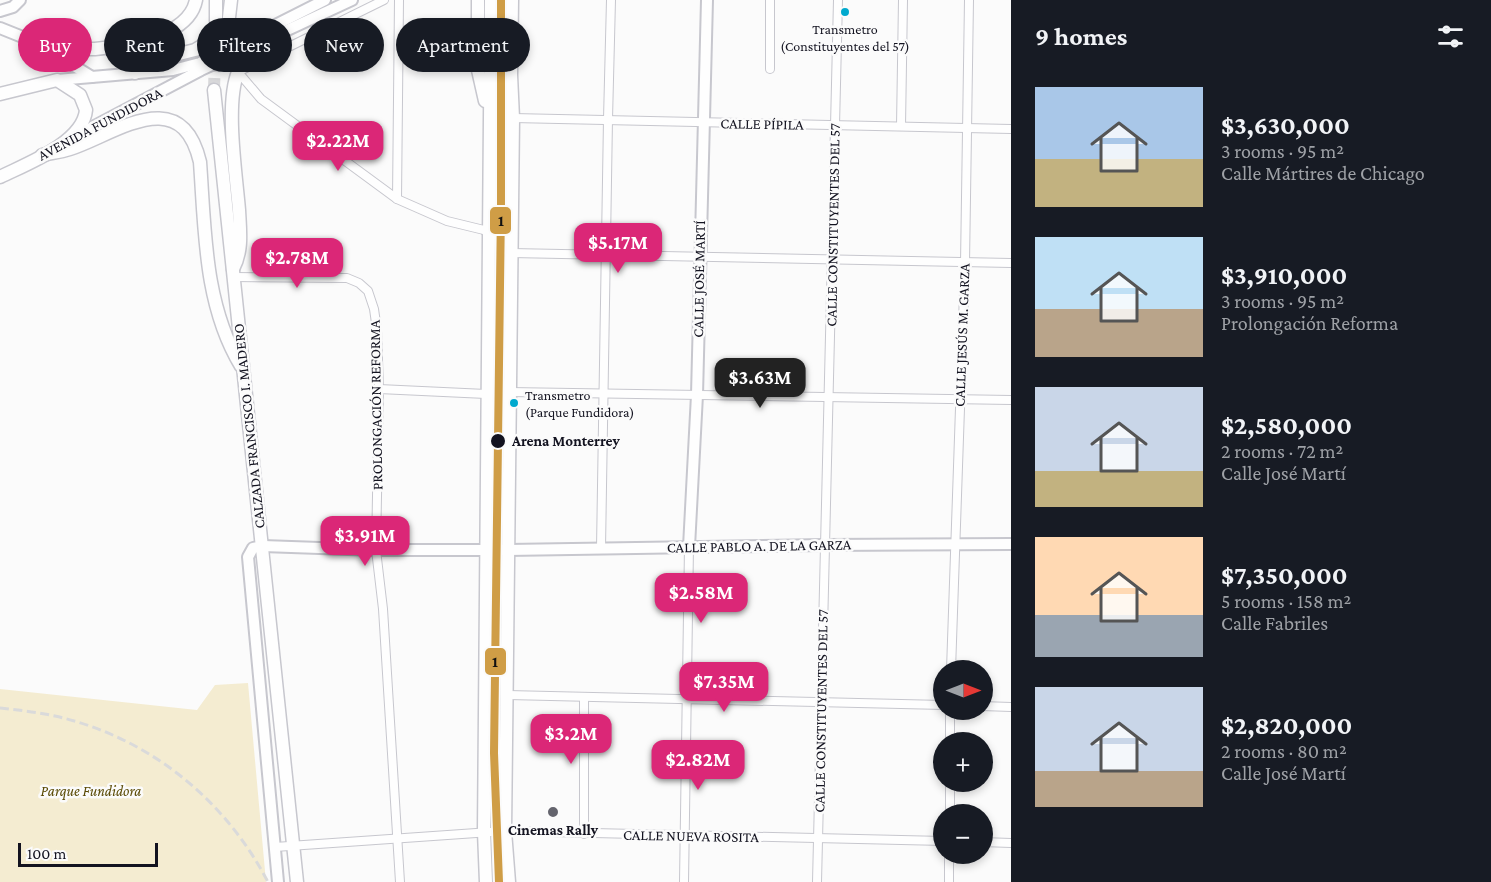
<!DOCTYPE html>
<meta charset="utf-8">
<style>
body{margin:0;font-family:"Crimson Pro",serif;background:#242831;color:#f1f3f6;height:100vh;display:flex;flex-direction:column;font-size:22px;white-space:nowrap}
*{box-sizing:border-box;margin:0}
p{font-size:20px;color:#9ea1a6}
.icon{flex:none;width:33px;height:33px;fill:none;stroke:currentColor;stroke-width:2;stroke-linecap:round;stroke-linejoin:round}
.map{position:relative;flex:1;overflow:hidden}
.panel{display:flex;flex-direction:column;background:#171b24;width:480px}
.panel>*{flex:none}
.hud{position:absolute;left:18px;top:18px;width:570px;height:54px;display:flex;gap:12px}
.needle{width:39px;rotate:90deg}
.fabs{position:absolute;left:933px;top:660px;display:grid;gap:12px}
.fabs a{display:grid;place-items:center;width:60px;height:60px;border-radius:50%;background:#171b24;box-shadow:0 3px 9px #0003;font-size:30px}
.scale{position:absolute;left:18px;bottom:15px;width:140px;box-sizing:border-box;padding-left:6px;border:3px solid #131320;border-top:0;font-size:16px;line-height:21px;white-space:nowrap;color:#131320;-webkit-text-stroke:4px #fbfbfb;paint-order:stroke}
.price{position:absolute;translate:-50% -51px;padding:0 14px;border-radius:12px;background:#db2777;color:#fff;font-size:20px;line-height:39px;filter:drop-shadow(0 2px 3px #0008)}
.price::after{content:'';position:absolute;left:50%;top:36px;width:18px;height:14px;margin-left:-9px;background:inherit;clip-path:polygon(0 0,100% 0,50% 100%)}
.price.on{background:#222;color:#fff}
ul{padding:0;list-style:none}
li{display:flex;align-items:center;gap:18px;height:150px;padding:0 24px}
li span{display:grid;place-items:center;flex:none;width:168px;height:120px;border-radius:0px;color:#555}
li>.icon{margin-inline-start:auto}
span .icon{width:72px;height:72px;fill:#fffc;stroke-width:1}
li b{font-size:26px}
h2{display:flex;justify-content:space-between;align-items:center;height:72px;padding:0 24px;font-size:26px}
.tag{padding:0 21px;border-radius:27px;background:#171b24;box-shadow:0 3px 9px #0003;font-size:21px;line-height:54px}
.tag.on{background:#db2777;color:#fff}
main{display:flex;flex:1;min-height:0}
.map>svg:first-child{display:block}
.green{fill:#f4ecd1}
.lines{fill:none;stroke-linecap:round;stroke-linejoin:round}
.primary-tunnel{stroke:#d8d8da;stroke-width:12;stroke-dasharray:12 6;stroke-linecap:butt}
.minor-casing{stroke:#c7c7ce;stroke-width:10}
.tertiary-casing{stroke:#c7c7ce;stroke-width:14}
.secondary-casing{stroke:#c7c7ce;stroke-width:14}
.primary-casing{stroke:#c7c7ce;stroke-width:15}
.minor{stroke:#fefefe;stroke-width:8}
.tertiary{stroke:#fefefe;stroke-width:10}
.secondary{stroke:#fefefe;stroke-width:10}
.primary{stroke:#fefefe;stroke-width:12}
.rail{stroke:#dadada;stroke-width:3;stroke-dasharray:9 4.5;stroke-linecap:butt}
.metro-1-casing{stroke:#fbfbfb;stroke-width:12}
.metro-1{stroke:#cf9d46;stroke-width:8}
.bus-dot{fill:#00a9ce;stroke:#fbfbfb;stroke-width:2}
.stop-dot{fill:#131320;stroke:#fbfbfb;stroke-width:2}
.poi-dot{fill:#64646d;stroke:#fbfbfb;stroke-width:2}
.labels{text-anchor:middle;stroke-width:5;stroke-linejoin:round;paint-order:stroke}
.bus-label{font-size:14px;fill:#131320;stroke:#fbfbfb}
.street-label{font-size:15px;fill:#131320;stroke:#fbfbfb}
.stop-label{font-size:15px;font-weight:bold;fill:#131320;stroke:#fbfbfb;text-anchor:start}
.park-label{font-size:15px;font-style:italic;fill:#5a4a05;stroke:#fbfbfb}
.poi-label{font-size:15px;font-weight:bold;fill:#131320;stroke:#fbfbfb}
.line-badge{stroke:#fbfbfb;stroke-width:2}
.pale-badge-label{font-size:16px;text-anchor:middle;font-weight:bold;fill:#111}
</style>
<main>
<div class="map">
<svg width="1011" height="882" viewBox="0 0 1011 882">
<rect width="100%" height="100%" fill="#fbfbfb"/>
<path class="green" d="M248,683L266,882H0V689L197,710L215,685Z"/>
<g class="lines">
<path class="primary-tunnel" d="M214,90L216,21"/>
<defs>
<g id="minor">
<path d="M232,56L238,72L261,99L397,199L447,221L488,231"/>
<path d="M770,69V0"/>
<path d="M238,72L384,0"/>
<path d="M513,118L1011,129"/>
<path d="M901,126L903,0"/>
<path d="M397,199L399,0"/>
<path d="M511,253L1011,263"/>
<path d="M233,277L347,278L359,283L368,291L374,309L377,330L379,389L376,550L383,609L400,882"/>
<path d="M379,389L486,394"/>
<path d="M509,392L1011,400"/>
<path d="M601,548L608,119L611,0"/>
<path d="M951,670L965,263L969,0"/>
<path d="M506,695L944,705"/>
<path d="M982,706L1011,707"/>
<path d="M950,742V710"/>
<path d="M950,814V782"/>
<path d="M584,834V697"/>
<path d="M982,842L1011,843"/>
<path d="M275,847L505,831L944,841"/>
<path d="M684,882L689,547"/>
<path d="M817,882L838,0"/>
<path d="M949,882V854"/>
</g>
<g id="tertiary">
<path d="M0,11L13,7L20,0"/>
<path d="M0,28L35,42L92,77"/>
<path d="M689,547L697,395L707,0"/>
<path d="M278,882L248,557L253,548L263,546L376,550H507L825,545L1011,544"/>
</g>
<g id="secondary">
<path d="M57,80L173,70L200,63L325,0"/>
<path d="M72,138L201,70L352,0"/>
</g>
<g id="primary">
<path d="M478,0V70L485,101"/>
<path d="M216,21V0"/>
<path d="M35,42C54,45 75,50 95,49C126,46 189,37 196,0"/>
<path d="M135,73L151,61L195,50L222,34L228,26L231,0"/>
<path d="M214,90L297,882"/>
<path d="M0,94L57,80L80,95L86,110C83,143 26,164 0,177"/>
<path d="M42,155C51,153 61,152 70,149C114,135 181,81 200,162C205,230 204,305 241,366"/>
<path d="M488,231L511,253"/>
<path d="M233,269C243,250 240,231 239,210C236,174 225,104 238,72"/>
<path d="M486,882L484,832L491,0"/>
<path d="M509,882L505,831L513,118L511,75L512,0"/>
</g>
</defs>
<use href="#minor" class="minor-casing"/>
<use href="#tertiary" class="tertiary-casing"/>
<use href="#secondary" class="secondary-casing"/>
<use href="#primary" class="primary-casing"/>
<use href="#minor" class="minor"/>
<use href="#tertiary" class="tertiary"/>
<use href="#secondary" class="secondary"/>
<use href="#primary" class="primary"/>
<path class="rail" d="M0,708C18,710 37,712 55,716C148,737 224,798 268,882"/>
<defs>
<path id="metro-1" d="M499,882L494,753L501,208V0"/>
</defs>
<use href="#metro-1" class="metro-1-casing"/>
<use href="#metro-1" class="metro-1"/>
</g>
<g class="bus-dot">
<circle cx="845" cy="12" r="5"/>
<circle cx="514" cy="403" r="5"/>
</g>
<circle class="stop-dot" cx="498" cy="441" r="8"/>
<circle class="poi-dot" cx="553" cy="812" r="6"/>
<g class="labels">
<g class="bus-label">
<text x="845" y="34">Transmetro<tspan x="845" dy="17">(Constituyentes del 57)</tspan></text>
<text x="525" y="400" text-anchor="start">Transmetro<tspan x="525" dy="17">(Parque Fundidora)</tspan></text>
</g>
<g class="street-label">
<text transform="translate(100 124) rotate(-28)" y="5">AVENIDA FUNDIDORA</text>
<text transform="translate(762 124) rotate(1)" y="5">CALLE PÍPILA</text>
<text transform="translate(833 225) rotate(-89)" y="5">CALLE CONSTITUYENTES DEL 57</text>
<text transform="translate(699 279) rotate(-89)" y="5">CALLE JOSÉ MARTÍ</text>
<text transform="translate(962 335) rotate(-88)" y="5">CALLE JESÚS M. GARZA</text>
<text transform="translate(376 405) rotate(-91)" y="5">PROLONGACIÓN REFORMA</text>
<text transform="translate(249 426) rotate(-96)" y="5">CALZADA FRANCISCO I. MADERO</text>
<text transform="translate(759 546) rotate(-1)" y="5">CALLE PABLO A. DE LA GARZA</text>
<text transform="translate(821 711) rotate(-89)" y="5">CALLE CONSTITUYENTES DEL 57</text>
<text transform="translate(691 836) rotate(1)" y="5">CALLE NUEVA ROSITA</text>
</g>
<g class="stop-label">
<text x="512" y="446">Arena Monterrey</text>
</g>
<g class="park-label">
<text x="91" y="796">Parque Fundidora</text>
</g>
<g class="poi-label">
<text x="553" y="835">Cinemas Rally</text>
</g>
</g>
<g class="line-badge">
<rect x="489" y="206" width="23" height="29" rx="6" fill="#cf9d46"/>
<rect x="484" y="647" width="23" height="29" rx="6" fill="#cf9d46"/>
</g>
<g class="pale-badge-label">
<text x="501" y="226">1</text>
<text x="495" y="667">1</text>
</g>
</svg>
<div class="fabs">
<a><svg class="needle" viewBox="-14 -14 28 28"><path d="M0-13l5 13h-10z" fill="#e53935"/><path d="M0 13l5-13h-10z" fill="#9ea1a6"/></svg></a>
<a>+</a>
<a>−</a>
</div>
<div class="scale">100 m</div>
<b class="price" style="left:338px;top:172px">$2.22M</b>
<b class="price" style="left:618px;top:274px">$5.17M</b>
<b class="price" style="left:297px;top:289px">$2.78M</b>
<b class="price on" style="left:760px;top:409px">$3.63M</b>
<b class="price" style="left:365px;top:567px">$3.91M</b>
<b class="price" style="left:701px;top:624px">$2.58M</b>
<b class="price" style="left:724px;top:713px">$7.35M</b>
<b class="price" style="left:571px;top:765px">$3.2M</b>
<b class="price" style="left:698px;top:791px">$2.82M</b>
<div class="hud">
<a class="tag on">Buy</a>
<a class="tag">Rent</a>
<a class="tag">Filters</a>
<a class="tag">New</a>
<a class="tag">Apartment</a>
</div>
</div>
<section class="panel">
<h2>9 homes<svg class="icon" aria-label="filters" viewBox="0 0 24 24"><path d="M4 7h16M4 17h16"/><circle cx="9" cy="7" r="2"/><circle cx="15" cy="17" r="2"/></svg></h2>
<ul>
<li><span style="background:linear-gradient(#a9c7e8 60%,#c2b280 0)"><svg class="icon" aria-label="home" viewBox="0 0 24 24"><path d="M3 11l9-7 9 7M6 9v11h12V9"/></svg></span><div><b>$3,630,000</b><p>3 rooms · 95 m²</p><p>Calle Mártires de Chicago</p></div></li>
<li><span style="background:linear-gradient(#bfe0f5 60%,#b9a48a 0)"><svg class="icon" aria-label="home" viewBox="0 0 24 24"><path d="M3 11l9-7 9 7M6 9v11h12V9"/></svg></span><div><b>$3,910,000</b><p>3 rooms · 95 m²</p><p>Prolongación Reforma</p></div></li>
<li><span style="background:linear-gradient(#c9d6e8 70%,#c2b280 0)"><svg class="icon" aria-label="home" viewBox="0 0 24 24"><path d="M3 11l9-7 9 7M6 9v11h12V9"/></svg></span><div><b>$2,580,000</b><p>2 rooms · 72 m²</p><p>Calle José Martí</p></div></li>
<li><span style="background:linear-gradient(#ffd9b3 65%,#9aa5b1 0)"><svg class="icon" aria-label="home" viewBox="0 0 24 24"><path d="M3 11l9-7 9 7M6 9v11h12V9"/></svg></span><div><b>$7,350,000</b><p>5 rooms · 158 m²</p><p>Calle Fabriles</p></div></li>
<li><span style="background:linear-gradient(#c9d6e8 70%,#b9a48a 0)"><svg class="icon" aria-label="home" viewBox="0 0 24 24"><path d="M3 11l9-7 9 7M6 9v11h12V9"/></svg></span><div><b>$2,820,000</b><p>2 rooms · 80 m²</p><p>Calle José Martí</p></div></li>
</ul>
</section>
</main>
